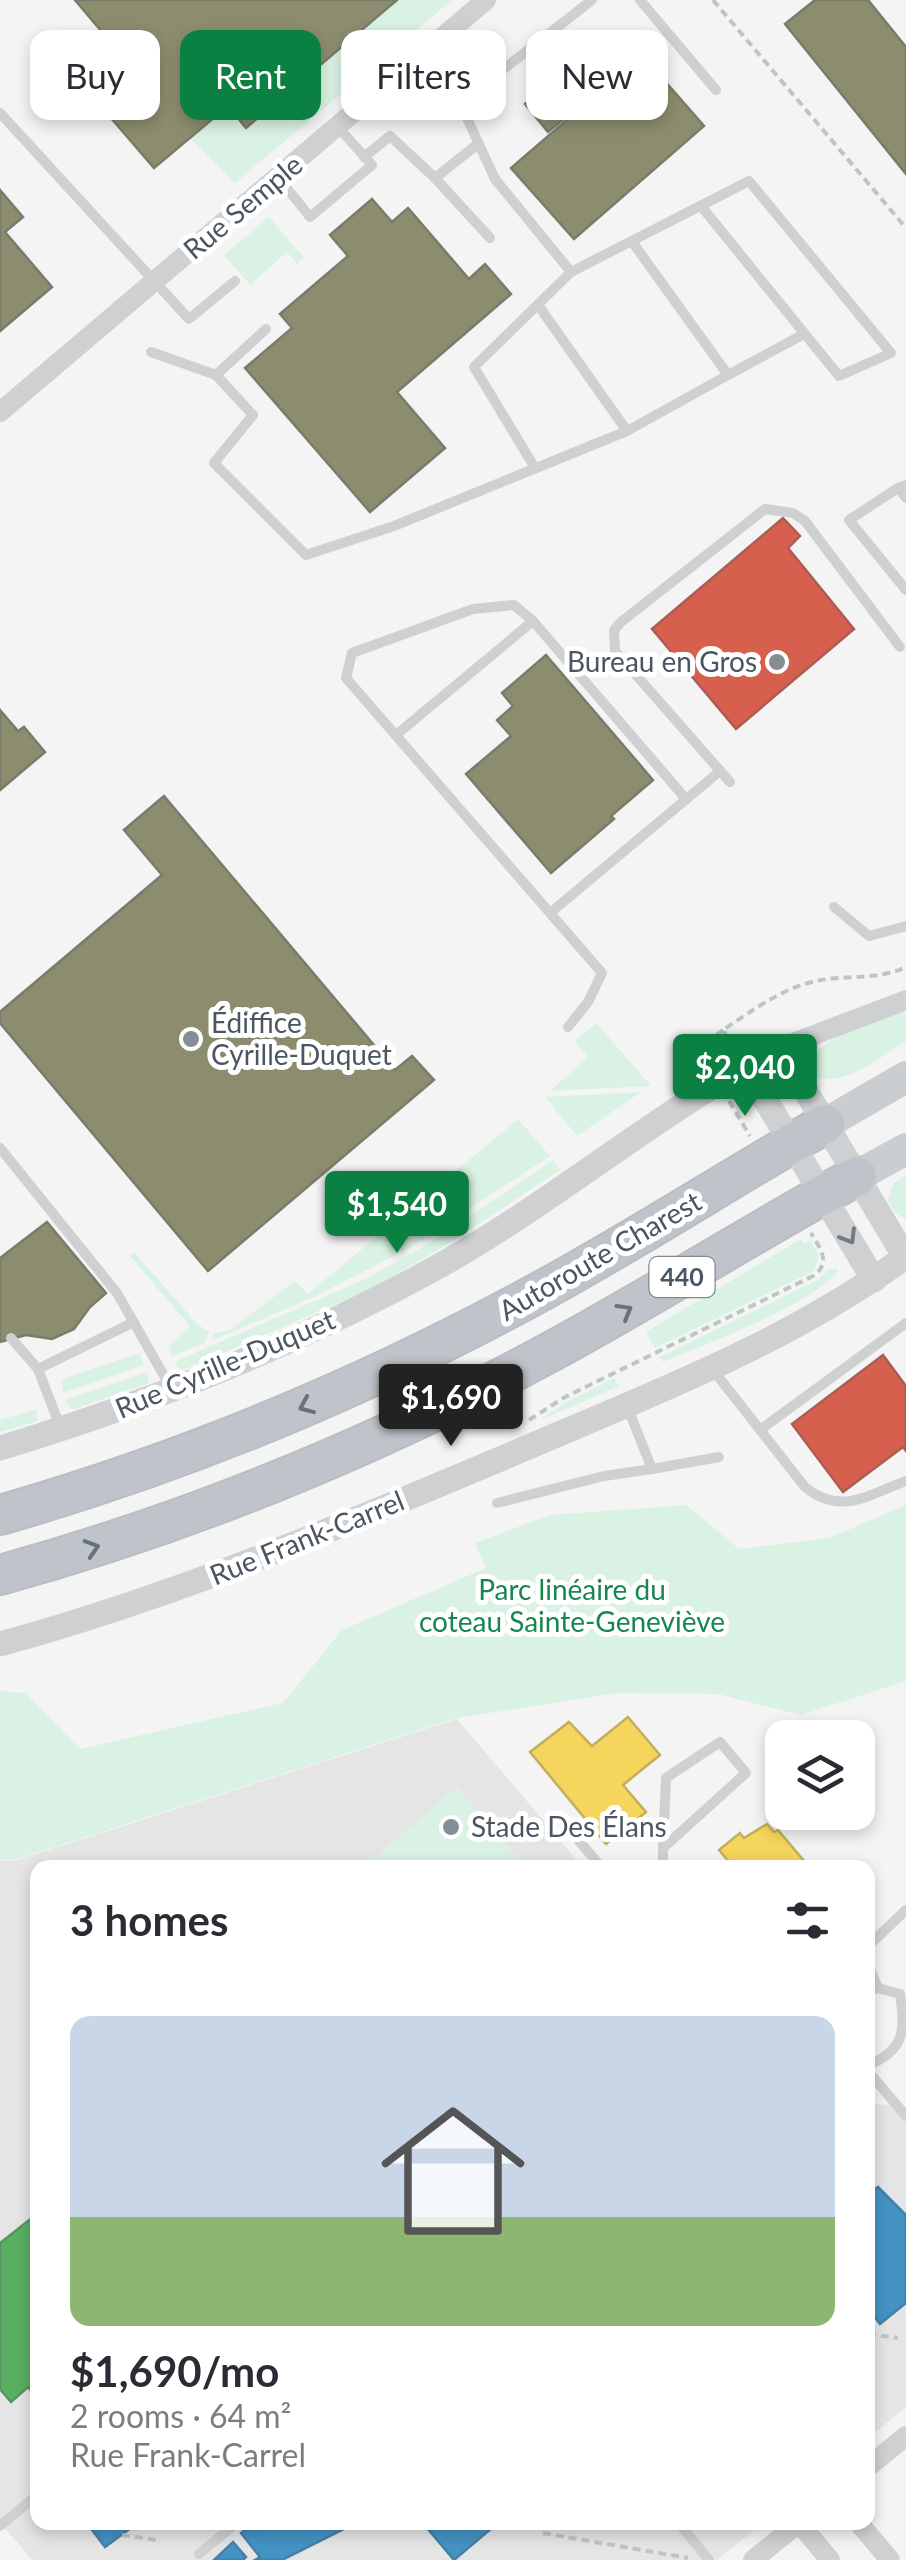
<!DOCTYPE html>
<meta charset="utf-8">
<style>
body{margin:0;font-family:Lato,sans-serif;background:#f2f2f3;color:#2b2b33;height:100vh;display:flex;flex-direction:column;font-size:38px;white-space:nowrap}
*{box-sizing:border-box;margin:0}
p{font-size:32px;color:#7c7c81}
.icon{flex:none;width:55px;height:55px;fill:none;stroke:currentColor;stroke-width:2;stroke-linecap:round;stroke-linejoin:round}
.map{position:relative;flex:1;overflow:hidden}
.panel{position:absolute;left:30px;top:1860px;width:845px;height:670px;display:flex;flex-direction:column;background:#fff;border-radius:20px;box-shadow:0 5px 15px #0003}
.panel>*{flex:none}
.guide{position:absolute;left:30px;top:30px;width:848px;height:90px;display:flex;gap:20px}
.fabs{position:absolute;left:765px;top:1720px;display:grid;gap:20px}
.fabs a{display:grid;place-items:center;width:110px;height:110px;border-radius:20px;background:#fff;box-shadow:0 5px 15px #0003;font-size:50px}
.price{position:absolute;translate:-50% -85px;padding:0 22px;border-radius:10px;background:#0b8043;color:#fff;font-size:32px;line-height:65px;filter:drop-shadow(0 2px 5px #0008)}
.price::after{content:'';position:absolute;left:50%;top:60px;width:30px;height:22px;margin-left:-15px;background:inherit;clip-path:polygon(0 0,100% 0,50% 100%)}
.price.active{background:#222;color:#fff}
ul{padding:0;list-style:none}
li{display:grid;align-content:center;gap:20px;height:530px;padding:0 40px}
li span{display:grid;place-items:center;height:310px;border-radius:20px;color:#555}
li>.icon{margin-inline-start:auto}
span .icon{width:180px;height:180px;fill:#fffc;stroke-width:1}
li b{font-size:42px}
h2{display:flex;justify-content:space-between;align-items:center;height:120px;padding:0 40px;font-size:42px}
.tag{padding:0 35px;border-radius:20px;background:#fff;box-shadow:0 5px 15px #0003;font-size:35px;line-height:90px}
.tag.active{background:#0b8043;color:#fff}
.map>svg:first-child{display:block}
.education{fill:#e6e5e6}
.green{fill:#d9f2e3}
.homes{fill:#f6d55c;stroke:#c2af5e;stroke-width:2.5}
.shops{fill:#d6604d;stroke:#ac5d53;stroke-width:2.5}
.schools{fill:#4393c3;stroke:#4581a6;stroke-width:2.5}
.public{fill:#5aae61;stroke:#559461;stroke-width:2.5}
.industry{fill:#8c8c6e;stroke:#787c6a;stroke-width:2.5}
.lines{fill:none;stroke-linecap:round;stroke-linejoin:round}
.motorway-casing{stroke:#b9bec3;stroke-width:42}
.path{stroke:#bcc7c4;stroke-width:4;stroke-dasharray:8 5;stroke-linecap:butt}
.service{stroke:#ced0d2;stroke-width:10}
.minor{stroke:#ced0d2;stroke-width:20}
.tertiary{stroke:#ced0d2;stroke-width:25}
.primary{stroke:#caced1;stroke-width:32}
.motorway{stroke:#bec4c9;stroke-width:38}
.oneway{stroke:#727b83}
.oneway2{stroke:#67727b}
.poi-dot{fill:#868d94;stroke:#fff;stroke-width:4}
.labels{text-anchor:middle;stroke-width:10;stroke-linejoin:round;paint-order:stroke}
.shield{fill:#fff;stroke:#808990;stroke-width:2.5}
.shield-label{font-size:25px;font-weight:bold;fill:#4a5661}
.street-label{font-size:28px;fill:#4a5661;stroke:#fff}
.poi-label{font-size:28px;fill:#4a5661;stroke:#fff;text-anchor:start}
.park-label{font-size:28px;fill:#17864f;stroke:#fff}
</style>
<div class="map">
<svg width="906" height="2560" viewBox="0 0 906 2560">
<rect width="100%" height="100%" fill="#f4f4f4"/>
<g class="education">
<path d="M457,1719L583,1867L38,1868V2522L763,2523L717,2560H32L0,2522V1860L14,1861Z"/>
<path d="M868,2104L893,2105L906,2120V2407L868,2438Z"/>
</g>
<g class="green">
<path d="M397,0H452L235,183L190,138L228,106L247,127Z"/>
<path d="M269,217L304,258L297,264L287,252L250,285L224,255Z"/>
<path d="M898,1010L906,1014V1041C878,1058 843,1090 810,1075L806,1065C819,1040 872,1019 898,1010Z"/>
<path d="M595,1024H597L651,1086L550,1091L588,1057L575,1041Z"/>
<path d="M641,1092L577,1136L545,1097Z"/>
<path d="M518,1119L550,1156L409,1248L314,1297L211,1341L213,1334L230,1330L295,1281L308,1294Z"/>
<path d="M553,1160L560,1170L442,1248L368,1290L181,1371L174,1362L368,1278L435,1240Z"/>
<path d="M906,1175V1219L895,1213L888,1200L893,1184Z"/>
<path d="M801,1239L803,1243L811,1241L819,1256L814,1271L655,1348L646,1332Z"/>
<path d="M134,1252L197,1324L209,1332L204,1343L172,1356L169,1346L190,1326L130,1256Z"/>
<path d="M828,1269H839C819,1302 701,1346 663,1362L660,1357L819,1279Z"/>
<path d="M139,1353L144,1365L63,1393L62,1379Z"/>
<path d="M147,1372L149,1383L72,1410L65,1400Z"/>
<path d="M614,1378L619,1386L540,1420L565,1403Z"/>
<path d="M37,1409L38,1421L0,1432V1420Z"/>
<path d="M686,1505L739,1549L829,1538L906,1505V1681L801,1715L718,1694L618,1693L457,1718L14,1860L0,1859V1691L25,1693L80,1749L283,1703L342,1630L486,1568L475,1543L550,1515Z"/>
<path d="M457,1787L526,1867H364Z"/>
</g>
<g class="homes">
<path d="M628,1717L660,1755L623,1785L646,1812L606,1844L530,1752L569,1722L592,1746Z"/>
<path d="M767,1824L774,1832L778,1830L810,1868H734L719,1850L740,1833L744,1838Z"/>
</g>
<g class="shops">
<path d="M783,518L800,536L788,548L854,629L736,729L652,629Z"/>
<path d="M883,1355L906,1386V1451L903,1447L843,1492L792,1424Z"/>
</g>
<g class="schools">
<path d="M878,2187L906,2215V2303L880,2324L868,2308V2194Z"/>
<path d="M86,2522H139L105,2547Z"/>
<path d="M266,2522H358L282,2560H255L260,2557L241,2533L252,2525L256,2530Z"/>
<path d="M422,2522H499L454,2560Z"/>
<path d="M233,2542L246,2557L243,2560H214Z"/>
</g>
<path class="public" d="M38,2213V2399L28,2387L11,2402L0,2389V2243Z"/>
<g class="industry">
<path d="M75,0H397L246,128L228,106L154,168L92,96L129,64Z"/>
<path d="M815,0H868L906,47V174L785,24Z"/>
<path d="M597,44L620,72L548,132L525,104Z"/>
<path d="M642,55L704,126L574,239L511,168Z"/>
<path d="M0,190L23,217L5,232L52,287L0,331Z"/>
<path d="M372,199L392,222L408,208L469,279L485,264L511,294L397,392L445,448L370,512L245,368L292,328L280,314L348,256L330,235Z"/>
<path d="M546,655L653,780L611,816L614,819L551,873L466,774L511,736L497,720L513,706L502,693Z"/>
<path d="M0,710L18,731L24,727L45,752L0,790Z"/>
<path d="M164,796L395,1070L412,1056L434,1080L208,1271L0,1023V1012L162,875L124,830Z"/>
<path d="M47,1222L106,1293L90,1307L74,1329L52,1339L26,1335L0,1342V1258Z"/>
</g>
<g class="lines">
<defs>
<g id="motorway">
<path d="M0,1515C189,1461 372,1384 545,1289C640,1237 731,1178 825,1124"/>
<path d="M0,1575C188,1523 369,1449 541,1357C648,1300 750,1234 857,1176"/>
</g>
</defs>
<use href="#motorway" class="motorway-casing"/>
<g class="path">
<path d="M713,0L906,228"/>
<path d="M735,1049L723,1030C749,1013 775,993 805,984C838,973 875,982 906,967"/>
<path d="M707,1063L699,1049L723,1030"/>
<path d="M729,1101L750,1136"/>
<path d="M529,1420L565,1397L813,1276C832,1263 820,1248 811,1233"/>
<path d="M868,2334L898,2338"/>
<path d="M543,2533L688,2558"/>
<path d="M122,2535L156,2540"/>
</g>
<g class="service">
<path d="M640,0L716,90"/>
<path d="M424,53L460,103L495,179L571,272L749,181L891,353L839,376L701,206"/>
<path d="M460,103L592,0"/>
<path d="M0,113L189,319L235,281"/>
<path d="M479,143L435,178L490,238"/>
<path d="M364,157L390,136L435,178"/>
<path d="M278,177L310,217L372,165L338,127"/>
<path d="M633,243L728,375L804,334"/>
<path d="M538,305L627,431"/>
<path d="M151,352L216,375L253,415L214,463L306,555L394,526L627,431L728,375"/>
<path d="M216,375L266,329"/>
<path d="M535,468L474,367L571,272"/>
<path d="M906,485L898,488L906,498"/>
<path d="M898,488L849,520L906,590"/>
<path d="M396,735L533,621"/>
<path d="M730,782L615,651L614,630L621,622L765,509L793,513L805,521L900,647"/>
<path d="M834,907L869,936L906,926"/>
<path d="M550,913L346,678L352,653L473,609L514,605L533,621L686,799"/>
<path d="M568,1027L588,1002L602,973L550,913L720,771"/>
<path d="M0,1148L117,1293L171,1388"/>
<path d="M11,1338L38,1369"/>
<path d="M713,1370L805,1487C840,1516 868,1495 906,1481"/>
<path d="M627,1406L652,1469L719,1457"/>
<path d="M61,1429L38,1369L134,1322"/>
<path d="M760,1430L906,1323"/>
<path d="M497,1503L604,1476L652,1469"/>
<path d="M720,1742L746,1773L663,1848L666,1778Z"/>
<path d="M559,1817L602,1868"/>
<path d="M663,1868V1848"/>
<path d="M868,1946L906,1910"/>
<path d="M868,1965L878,1988"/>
<path d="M868,1991L878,1988L900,1994C905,2026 906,2047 875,2062"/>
<path d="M868,2076L873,2077L906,2116"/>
<path d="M678,2522L709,2560"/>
<path d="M0,2526L38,2494"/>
<path d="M199,2554L238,2522"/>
</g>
<g class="minor">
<path d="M0,412L486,0"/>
<path d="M780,1048L906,1000"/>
<path d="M868,2467L906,2436"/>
<path d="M858,2522L890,2560"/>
<path d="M799,2523L830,2560"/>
<path d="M753,2560L800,2522"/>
</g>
<g class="tertiary">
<path d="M745,1066L874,1280"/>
<path d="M0,1448C152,1402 302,1342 441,1265C557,1200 662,1109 780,1048L905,1257C787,1343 652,1394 519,1451C349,1523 179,1595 0,1644"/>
</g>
<g class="primary">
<path d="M825,1124L906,1077"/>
<path d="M857,1176L906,1149"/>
</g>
<use href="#motorway" class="motorway"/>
</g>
<defs><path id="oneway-chevron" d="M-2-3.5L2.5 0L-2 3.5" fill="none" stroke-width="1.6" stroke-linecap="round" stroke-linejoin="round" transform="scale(2.5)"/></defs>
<use class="oneway" href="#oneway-chevron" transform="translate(849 1237) rotate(59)"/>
<g class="oneway2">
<use href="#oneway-chevron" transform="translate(625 1311) rotate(-30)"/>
<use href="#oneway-chevron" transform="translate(306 1406) rotate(157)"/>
<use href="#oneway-chevron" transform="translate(92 1548) rotate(-17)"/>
</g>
<g class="poi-dot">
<circle cx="777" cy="662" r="10"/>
<circle cx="191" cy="1039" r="10"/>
<circle cx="451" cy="1827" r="10"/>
</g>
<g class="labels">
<rect class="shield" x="649.5" y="1257" width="65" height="40" rx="8"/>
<g class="shield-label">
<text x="682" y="1286">440</text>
</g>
<g class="street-label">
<text transform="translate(243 207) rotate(-40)" y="10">Rue Semple</text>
<text transform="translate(600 1256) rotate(-30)" y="10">Autoroute Charest</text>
<text transform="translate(225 1364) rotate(-23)" y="10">Rue Cyrille-Duquet</text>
<text transform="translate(307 1538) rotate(-22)" y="10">Rue Frank-Carrel</text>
</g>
<g class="poi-label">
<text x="757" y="672" text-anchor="end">Bureau en Gros</text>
<text x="211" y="1033">Édiffice<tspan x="211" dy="32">Cyrille-Duquet</tspan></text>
<text x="471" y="1837">Stade Des Élans</text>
</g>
<g class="park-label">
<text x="572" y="1600">Parc linéaire du<tspan x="572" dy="32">coteau Sainte-Geneviève</tspan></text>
</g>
</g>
</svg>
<div class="fabs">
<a><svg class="icon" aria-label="layers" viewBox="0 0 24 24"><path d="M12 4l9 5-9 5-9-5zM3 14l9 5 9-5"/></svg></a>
</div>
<b class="price" style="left:745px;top:1119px">$2,040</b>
<b class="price" style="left:397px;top:1256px">$1,540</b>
<b class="price active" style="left:451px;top:1449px">$1,690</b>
<div class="guide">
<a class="tag">Buy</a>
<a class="tag active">Rent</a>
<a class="tag">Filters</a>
<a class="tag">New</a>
</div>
<section class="panel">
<h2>3 homes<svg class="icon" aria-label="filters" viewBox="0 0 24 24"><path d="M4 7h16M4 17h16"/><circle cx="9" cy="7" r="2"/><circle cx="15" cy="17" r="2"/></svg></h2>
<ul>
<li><span style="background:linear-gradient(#c9d6e8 65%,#8fb573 0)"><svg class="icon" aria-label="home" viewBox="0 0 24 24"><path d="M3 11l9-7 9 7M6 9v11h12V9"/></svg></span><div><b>$1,690/mo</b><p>2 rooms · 64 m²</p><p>Rue Frank-Carrel</p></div></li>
</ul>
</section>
</div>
